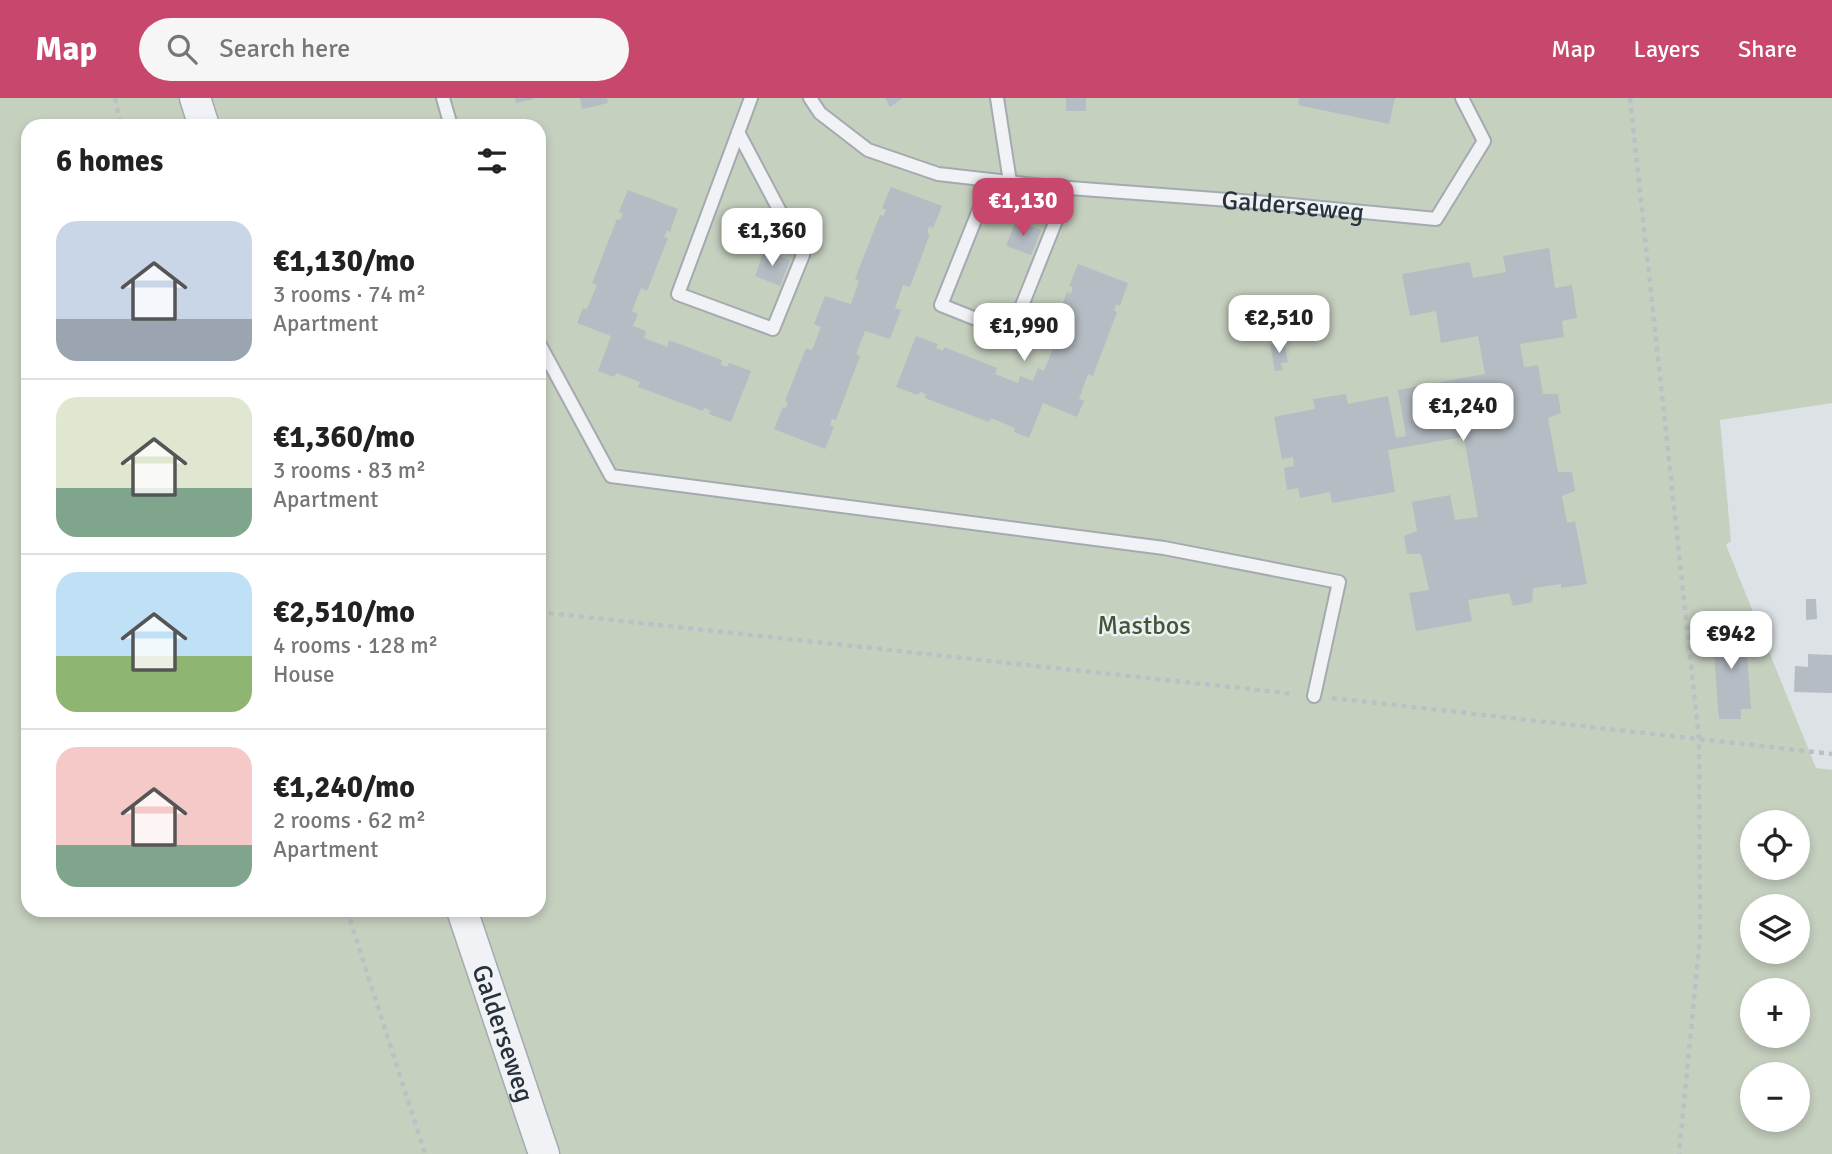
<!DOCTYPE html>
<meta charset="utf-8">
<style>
body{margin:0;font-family:Signika,sans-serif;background:#f6f6f6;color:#222;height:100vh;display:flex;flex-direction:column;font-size:26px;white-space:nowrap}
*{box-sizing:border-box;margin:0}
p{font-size:23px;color:#767676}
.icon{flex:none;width:38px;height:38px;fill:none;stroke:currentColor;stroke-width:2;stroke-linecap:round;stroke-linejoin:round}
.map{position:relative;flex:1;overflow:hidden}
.side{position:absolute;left:21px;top:21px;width:525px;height:798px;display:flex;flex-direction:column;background:#fff;border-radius:21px;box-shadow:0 4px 10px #0003}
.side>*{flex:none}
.buttons{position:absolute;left:1740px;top:712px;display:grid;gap:14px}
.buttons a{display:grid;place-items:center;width:70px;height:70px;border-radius:50%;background:#fff;box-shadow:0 4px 10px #0003;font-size:35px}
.price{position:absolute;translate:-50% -60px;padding:0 16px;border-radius:14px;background:#fff;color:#222;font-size:23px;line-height:46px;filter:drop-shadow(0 2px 4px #0008)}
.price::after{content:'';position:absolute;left:50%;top:42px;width:21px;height:16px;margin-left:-10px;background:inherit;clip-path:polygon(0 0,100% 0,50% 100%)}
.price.selected{background:#c7476d;color:#fff}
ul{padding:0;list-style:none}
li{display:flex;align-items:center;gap:21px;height:175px;padding:0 35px}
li+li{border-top:2px solid #e0e0e0}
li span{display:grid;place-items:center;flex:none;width:196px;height:140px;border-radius:21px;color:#555}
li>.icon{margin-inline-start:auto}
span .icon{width:84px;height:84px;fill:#fffc;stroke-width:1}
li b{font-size:30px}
h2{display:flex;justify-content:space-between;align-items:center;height:84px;padding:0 35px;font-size:30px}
header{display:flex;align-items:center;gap:42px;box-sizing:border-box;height:98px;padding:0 35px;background:#c7476d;color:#fff}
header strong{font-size:33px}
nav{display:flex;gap:38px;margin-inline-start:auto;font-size:24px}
.search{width:490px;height:63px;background:#f6f6f6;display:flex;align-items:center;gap:18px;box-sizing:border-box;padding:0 24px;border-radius:38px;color:#767676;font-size:26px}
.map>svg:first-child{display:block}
.green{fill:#c6d0bf;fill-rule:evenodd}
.building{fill:#b5bcc3}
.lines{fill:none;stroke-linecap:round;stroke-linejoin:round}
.service-casing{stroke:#a3aab0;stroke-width:16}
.tertiary-casing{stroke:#a3aab0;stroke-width:33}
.path{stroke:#bcc0c5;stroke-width:4.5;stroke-dasharray:5 5;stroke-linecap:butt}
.service{stroke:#f0f2f5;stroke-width:12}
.tertiary{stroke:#f0f2f5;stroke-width:30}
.labels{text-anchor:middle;stroke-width:5;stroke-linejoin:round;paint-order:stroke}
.street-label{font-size:26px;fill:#27323c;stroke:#ecf1f4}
.park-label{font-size:26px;fill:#415735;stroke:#ecf1f4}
</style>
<header>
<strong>Map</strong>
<div class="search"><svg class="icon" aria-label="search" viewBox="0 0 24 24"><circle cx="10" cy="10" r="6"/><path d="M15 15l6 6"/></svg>Search here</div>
<nav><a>Map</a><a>Layers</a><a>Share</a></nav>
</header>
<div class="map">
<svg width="1832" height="1056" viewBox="0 0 1832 1056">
<rect width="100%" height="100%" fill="#dde2e6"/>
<path class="green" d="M0,0H1832V305L1720,322L1731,443L1726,447L1816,670L1832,672V1056H0ZM28,28H539V812H28ZM1752,724H1797V770H1752ZM1752,808H1797V854H1752ZM1752,892H1797V938H1752ZM1752,976H1797V1022H1752Z"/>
<g class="building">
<path d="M515,0H534V1L516,5Z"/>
<path d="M580,0H607L608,5L582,11Z"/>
<path d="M885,0H903L890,9Z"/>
<rect x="1066" y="0" width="20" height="13"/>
<path d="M1299,0H1395L1389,26L1298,7Z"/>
<path d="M891,89L942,108L933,130L929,128L927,135L930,136L910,189L903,187L895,210L901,212L890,241L865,233L856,256L860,258L836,322L832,321L830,327L834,329L825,351L774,331L783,309L786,310L788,304L785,303L806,250L812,252L821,229L814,226L825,198L851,206L859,183L855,181L880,117L883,118L886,112L882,110Z"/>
<path d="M628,92L678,111L670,134L667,132L664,139L668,140L647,193L641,190L632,213L638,216L633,228L646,233L644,240L667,249L669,242L722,262L721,267L727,269L729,265L751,273L731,324L709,316L710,312L704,310L703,313L638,289L640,284L616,275L614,279L598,273L611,238L577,225L583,210L587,211L597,187L592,185L617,121L620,122L623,116L619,114Z"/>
<path d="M1016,122L1041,132L1031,157L1006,148Z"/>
<path d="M1549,150L1555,190L1572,187L1577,220L1562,223L1564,239L1520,246L1524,269L1538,267L1543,296H1558L1561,315L1548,320L1558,374H1572L1575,393L1562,398L1567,425L1575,423L1587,486L1561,490V486L1533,490L1532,504L1513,508L1509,495L1468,502L1472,523L1416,533L1409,495L1429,492L1421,456H1407L1404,438L1417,433L1412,404L1450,397L1455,422L1478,419L1464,340L1468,338L1388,352L1395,394L1332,405L1330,394L1300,400L1298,390L1287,392L1284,370L1294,368L1293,359L1282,361L1274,319L1315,311L1313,301L1346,296L1348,306L1388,298L1396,340L1406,338L1398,292L1485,276L1478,238L1441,245L1436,213L1410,218L1402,176L1470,164L1473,180L1506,174L1503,158Z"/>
<path d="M764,152L790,162L780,188L755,178Z"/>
<path d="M1078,166L1128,185L1120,208L1116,206L1114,212L1117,214L1093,278L1088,276L1079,301L1084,303L1077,319L1043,305L1029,340L1014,334L1015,330L991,320L989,324L925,300L926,296L920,294L918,297L896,289L916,238L938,246L936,250L943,253L944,249L997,270L995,276L1018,285L1020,278L1033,283L1038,270L1044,273L1053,250L1047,247L1067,194L1071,196L1073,189L1069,188Z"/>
<path d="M1284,243L1288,264L1281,265L1283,272L1275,273L1270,246Z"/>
<path d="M1806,501H1816L1817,521L1806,522Z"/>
<path d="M1745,528L1751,611H1741V621H1719L1712,530Z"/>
<path d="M1808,556L1832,557V595L1794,594L1795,568L1808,569Z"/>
</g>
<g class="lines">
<defs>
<g id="service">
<path d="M443,0L451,28"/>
<path id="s1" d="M810,0L820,15L868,52L938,76L1043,88L1281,106L1436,121L1484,43L1462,0"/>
<path d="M997,0L1010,84"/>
<path d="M738,34L803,157L773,231L678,196L751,0"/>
<path d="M991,82L941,207L1011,235L1069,90"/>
<path d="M539,245L611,378L1164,450L1339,484L1314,598"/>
</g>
<g id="tertiary">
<path d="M195,0L204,28"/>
<path id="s2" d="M462,812L544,1056"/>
</g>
</defs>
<use href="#service" class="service-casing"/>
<use href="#tertiary" class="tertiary-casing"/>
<g class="path">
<path d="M115,0L121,28"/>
<path d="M1630,0L1699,641L1700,840L1679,1056"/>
<path d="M539,514L1295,596"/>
<path d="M1332,600L1832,656"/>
<path d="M347,812L425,1056"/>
</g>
<use href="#service" class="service"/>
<use href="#tertiary" class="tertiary"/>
</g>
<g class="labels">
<g class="street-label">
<text dy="9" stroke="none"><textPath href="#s1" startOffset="509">Galderseweg</textPath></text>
<text dy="9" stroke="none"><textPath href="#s2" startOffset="130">Galderseweg</textPath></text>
</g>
<g class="park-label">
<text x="1144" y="536">Mastbos</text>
</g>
</g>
</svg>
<div class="buttons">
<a><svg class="icon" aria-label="locate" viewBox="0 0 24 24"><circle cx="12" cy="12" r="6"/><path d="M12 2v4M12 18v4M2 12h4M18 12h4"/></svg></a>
<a><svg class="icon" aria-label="layers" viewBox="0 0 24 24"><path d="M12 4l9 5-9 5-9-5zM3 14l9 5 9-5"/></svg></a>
<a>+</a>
<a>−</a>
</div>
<b class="price selected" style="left:1023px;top:140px">€1,130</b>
<b class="price" style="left:772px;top:170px">€1,360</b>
<b class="price" style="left:1279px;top:257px">€2,510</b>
<b class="price" style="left:1024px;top:265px">€1,990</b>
<b class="price" style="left:1463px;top:345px">€1,240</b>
<b class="price" style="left:1731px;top:573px">€942</b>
<section class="side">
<h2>6 homes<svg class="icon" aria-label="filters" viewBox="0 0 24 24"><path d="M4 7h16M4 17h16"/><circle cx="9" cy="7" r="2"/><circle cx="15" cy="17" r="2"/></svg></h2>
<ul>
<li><span style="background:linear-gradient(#c9d6e8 70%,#9aa5b1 0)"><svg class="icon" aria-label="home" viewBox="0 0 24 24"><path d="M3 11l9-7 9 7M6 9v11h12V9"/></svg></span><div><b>€1,130/mo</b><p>3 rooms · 74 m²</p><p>Apartment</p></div></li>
<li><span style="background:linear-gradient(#dfe7d0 65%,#7fa58c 0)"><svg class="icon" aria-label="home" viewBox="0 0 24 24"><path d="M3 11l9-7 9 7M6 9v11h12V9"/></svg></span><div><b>€1,360/mo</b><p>3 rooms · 83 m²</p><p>Apartment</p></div></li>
<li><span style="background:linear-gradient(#bfe0f5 60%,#8fb573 0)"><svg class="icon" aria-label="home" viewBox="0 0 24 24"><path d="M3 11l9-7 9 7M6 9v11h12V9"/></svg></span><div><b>€2,510/mo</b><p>4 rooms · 128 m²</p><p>House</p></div></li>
<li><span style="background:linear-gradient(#f6c9c9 70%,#7fa58c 0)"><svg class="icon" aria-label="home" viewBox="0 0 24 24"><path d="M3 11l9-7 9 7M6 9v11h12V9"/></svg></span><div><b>€1,240/mo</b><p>2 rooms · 62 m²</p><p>Apartment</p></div></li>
</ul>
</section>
</div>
